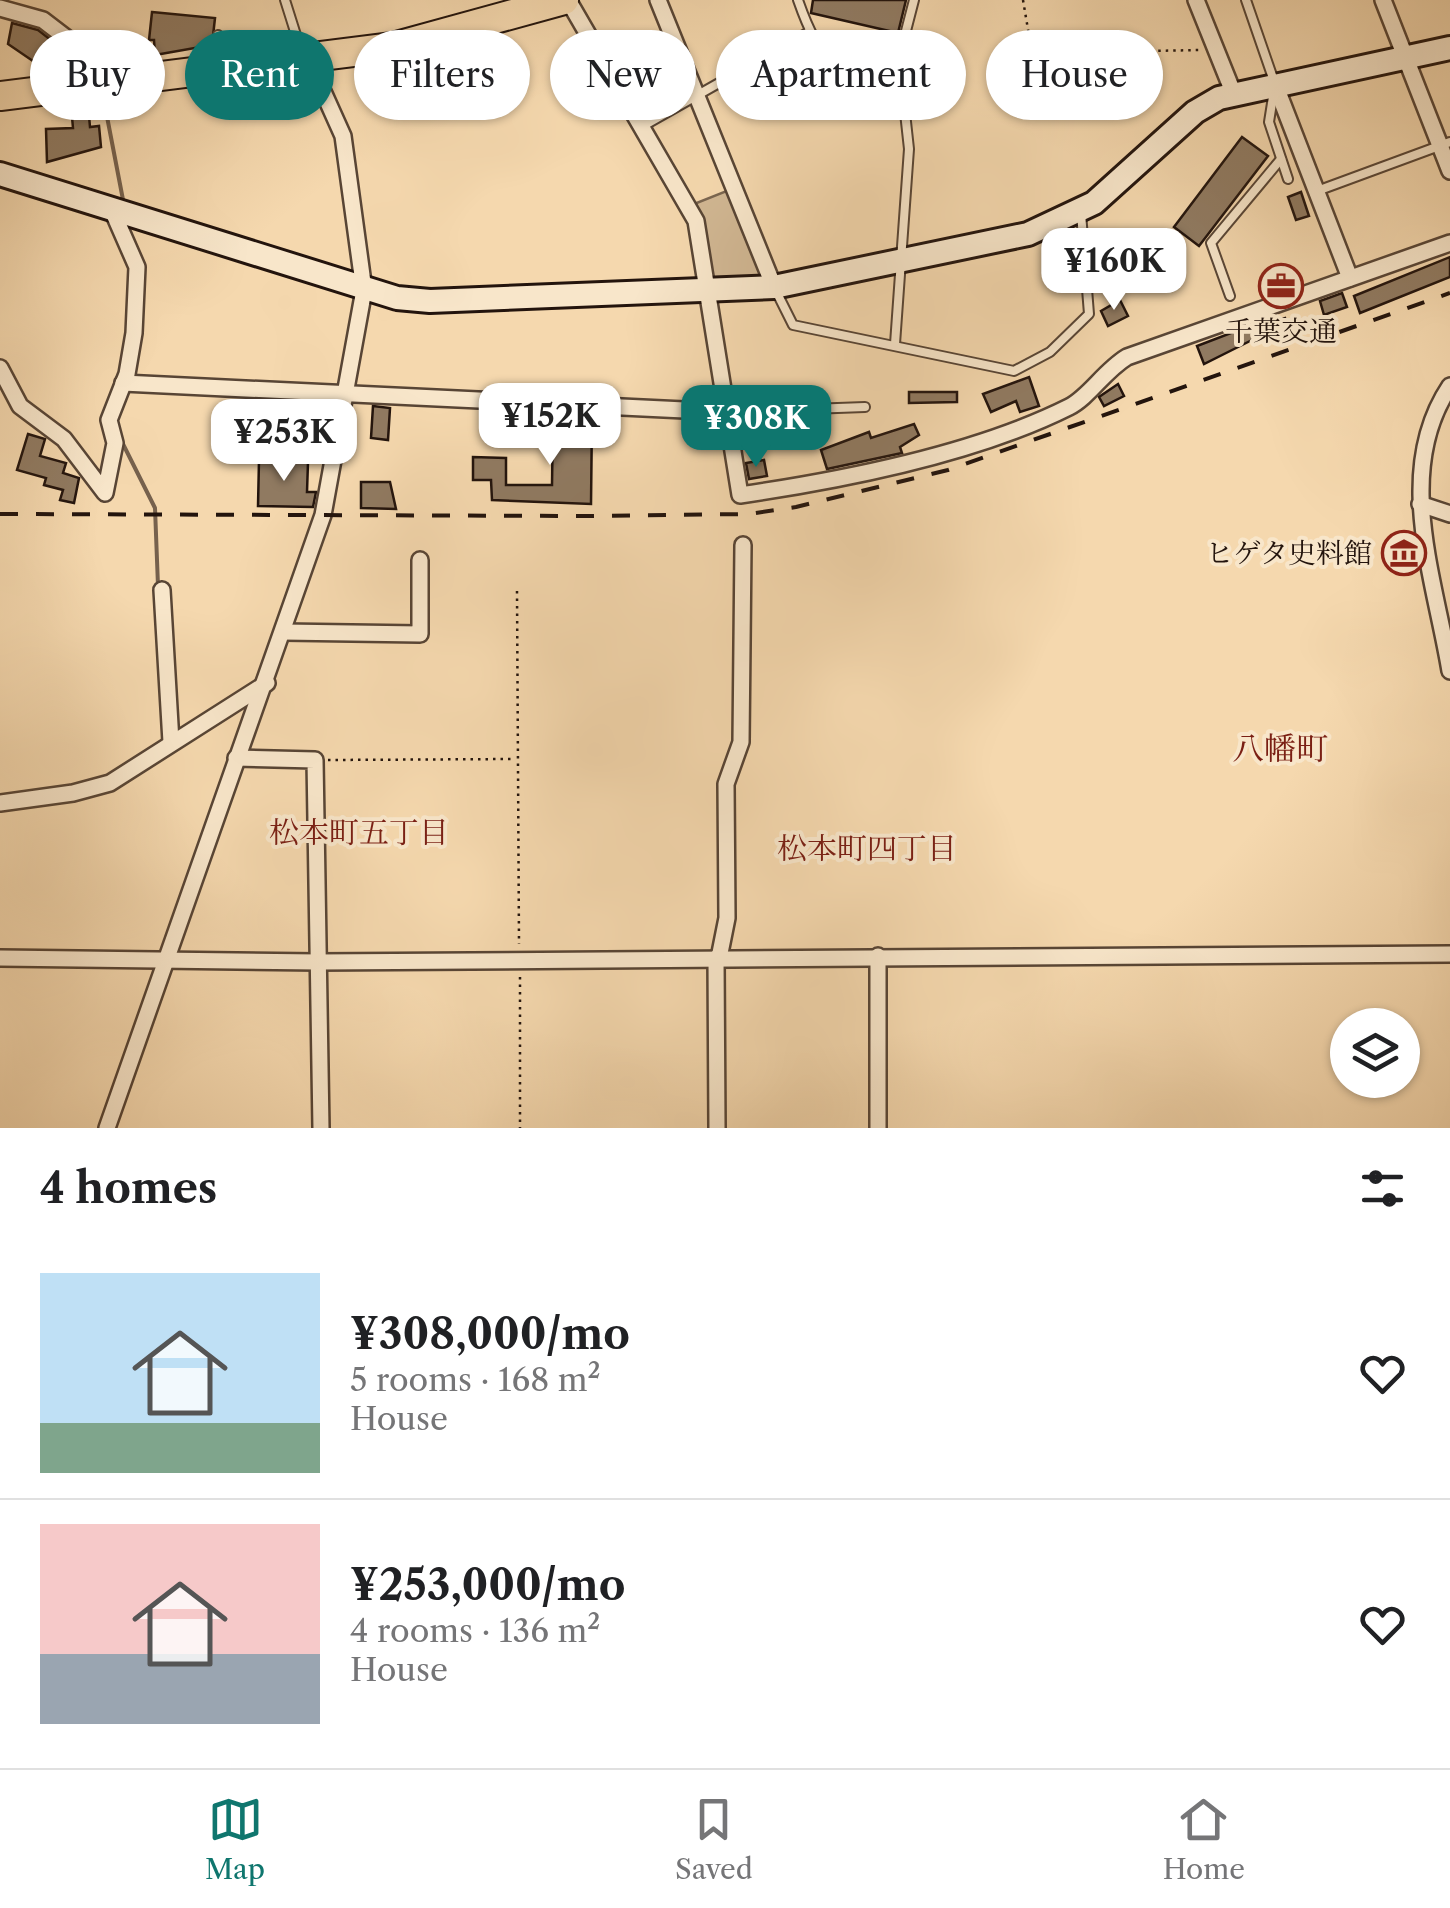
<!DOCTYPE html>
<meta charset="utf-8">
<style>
body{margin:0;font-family:"Libre Caslon Text","Noto Serif JP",serif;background:#f2f2f2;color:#202124;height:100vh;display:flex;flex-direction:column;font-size:38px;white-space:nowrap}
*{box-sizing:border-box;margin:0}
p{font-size:32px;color:#757577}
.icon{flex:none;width:55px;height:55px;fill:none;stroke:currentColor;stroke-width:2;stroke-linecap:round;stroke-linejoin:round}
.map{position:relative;height:1128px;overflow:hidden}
.drawer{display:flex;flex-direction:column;background:#fff;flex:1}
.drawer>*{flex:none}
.banner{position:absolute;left:30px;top:30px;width:1390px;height:90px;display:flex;gap:20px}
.buttons{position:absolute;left:1330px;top:1008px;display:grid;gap:20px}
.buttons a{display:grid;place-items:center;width:90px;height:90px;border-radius:50%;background:#fff;box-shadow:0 2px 8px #0004;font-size:50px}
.price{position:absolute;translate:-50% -85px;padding:0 22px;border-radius:20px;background:#fff;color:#222;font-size:32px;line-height:65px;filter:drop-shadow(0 2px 5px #0008)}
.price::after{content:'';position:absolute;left:50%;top:60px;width:30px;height:22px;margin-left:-15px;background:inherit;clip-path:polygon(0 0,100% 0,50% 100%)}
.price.active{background:#0f766e;color:#fff}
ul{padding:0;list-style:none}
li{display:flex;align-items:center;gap:30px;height:250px;padding:0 40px}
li+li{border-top:2px solid #e0e0e0}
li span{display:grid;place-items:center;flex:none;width:280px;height:200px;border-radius:0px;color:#555}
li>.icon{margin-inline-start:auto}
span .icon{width:120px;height:120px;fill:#fffc;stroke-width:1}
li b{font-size:42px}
h2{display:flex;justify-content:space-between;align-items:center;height:120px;padding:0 40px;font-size:42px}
.pill{padding:0 35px;border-radius:45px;background:#fff;box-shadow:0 2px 8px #0004;font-size:35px;line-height:90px}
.pill.active{background:#0f766e;color:#fff}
.tabs{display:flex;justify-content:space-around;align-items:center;height:140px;border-top:2px solid #e0e0e0;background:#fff;font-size:28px;color:#757577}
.tabs a{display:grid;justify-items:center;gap:5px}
.tabs .active{color:#0f766e}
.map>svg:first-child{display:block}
.green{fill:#d1b793;stroke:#7a6650;stroke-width:2.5}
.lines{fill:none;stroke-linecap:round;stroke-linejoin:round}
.stream{stroke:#76614d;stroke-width:4}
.building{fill:#907a61;stroke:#23140d;stroke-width:2.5}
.lane-casing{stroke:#584535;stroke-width:12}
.street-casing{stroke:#584535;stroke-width:20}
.secondary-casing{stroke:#23140d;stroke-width:28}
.highway-casing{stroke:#23140d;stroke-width:32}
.path{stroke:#23140d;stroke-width:2.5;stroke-dasharray:2.5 5;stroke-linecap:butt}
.lane{stroke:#f8e6ca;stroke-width:8}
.street{stroke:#f8e6ca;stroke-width:15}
.secondary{stroke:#f8e6ca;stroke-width:22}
.highway{stroke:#f5d8ae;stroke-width:28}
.rail{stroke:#23140d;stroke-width:4;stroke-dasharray:18 18;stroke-linecap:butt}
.labels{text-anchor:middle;stroke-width:8;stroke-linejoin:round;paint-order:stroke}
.poi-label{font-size:28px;fill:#23140d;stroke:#f8e6ca}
.neighbourhood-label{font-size:30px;fill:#7a1f14;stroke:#f8e6ca}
.quarter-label{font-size:32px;fill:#7a1f14;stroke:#f8e6ca}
</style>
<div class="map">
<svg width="1450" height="1128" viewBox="0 0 1450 1128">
<rect width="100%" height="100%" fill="#f5d8ae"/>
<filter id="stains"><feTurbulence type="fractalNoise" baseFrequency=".002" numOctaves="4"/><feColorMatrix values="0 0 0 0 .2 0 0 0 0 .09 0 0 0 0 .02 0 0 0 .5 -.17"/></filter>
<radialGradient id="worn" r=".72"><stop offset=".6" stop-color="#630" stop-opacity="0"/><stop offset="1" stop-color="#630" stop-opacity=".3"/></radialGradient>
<path class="green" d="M729,190L760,263L761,280L712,284L694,204Z"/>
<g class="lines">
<g class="stream">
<path d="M77,54L82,68"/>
<path d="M104,101L124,205"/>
<path d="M134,242L144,265"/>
<path d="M120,438L155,508L158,586"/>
</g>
</g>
<g class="building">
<path d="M813,0H906L898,33L811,13Z"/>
<path d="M152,12L215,18L212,45L155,55L154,40H149Z"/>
<path d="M12,23L38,30L69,54L76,69L49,72L8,44Z"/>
<path d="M88,104L90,127L99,126L101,147L47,162L46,129L73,128L71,106Z"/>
<path d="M1242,137L1268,156L1199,246L1174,227Z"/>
<path d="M1301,192L1309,216L1296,220L1288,197Z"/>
<path d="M1450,257V277L1360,313L1354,296Z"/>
<path d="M1295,273L1299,284L1267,296L1264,285Z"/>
<path d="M1342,293L1347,307L1324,315L1320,301Z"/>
<path d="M1120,300L1128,316L1108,326L1101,311Z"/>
<path d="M1285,318L1291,335L1266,344L1260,327Z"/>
<path d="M1249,326L1254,339L1204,364L1197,346Z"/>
<path d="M1029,377L1039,406L1020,412L1016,401L991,412L983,394Z"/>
<path d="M1118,384L1124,396L1104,406L1099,397Z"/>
<path d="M909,392H957V402L909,403Z"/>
<path d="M301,403L332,404L329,419L300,418Z"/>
<path d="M373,406L390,408L388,440L371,438Z"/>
<path d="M553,416L592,417L591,504L492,500L491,480H473V457L506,458V485H552Z"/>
<path d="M914,424L919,435L900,447L902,453L827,469L821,450L869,432L871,438Z"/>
<path d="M28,434L45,439L40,456L66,463L63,473L79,478L74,503L60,500L63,490L44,485L46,478L17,470Z"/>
<path d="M259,460L308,462L307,492H316L313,507L258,506Z"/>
<path d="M764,460L767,476L749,479L746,463Z"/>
<path d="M361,482H390L396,509L361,508Z"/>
</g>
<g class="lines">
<defs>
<g id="lane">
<path d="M285,0L302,54"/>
<path d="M798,0C820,63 837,75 901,91"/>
<path d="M1246,0L1275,84L1269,122L1288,179"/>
<path d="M218,35L221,63"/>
<path d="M643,126L809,32"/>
<path d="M1317,191L1450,142"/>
<path d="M776,291L793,325L1014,371L1050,352L1089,314L1081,213"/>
<path d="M1230,296L1211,243L1281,159"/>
<path d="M895,344L909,149L899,58L914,0"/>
<path d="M726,412L865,407"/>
</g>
<g id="street">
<path d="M568,0L696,221L740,495C843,480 975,454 1069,407C1089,397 1104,371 1127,357L1450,243"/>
<path d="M658,0L774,287"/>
<path d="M1196,0L1233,92"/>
<path d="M1383,0L1450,171"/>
<path d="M0,8L43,20L120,79"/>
<path d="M1275,84L1350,278"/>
<path d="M0,368L20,406L64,439L105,493L115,443L109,420L127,374L134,333L137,267L112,210"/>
<path d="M123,383L726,412"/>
<path d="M1450,386C1393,471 1435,579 1450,671"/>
<path d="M1420,504L1450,514"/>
<path d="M162,590L171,742"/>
<path d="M283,632L420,634V560"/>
<path d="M236,758L315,760L321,1128"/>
<path d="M0,803L73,793L110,783L267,683"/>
<path d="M878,956V1128"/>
<path d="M0,958L318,962L1450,954"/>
<path d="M716,958L717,1128"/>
<path d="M719,958L727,918L726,784L741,742L743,545"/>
<path d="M107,1128L323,515L364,290L343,136L308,58"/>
</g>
<path id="secondary" d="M0,174L397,298L430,301L774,287L1028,234L1094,203L1195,112L1219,98L1450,48"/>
<path id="highway" d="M0,96L393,47L564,0"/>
</defs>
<use href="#lane" class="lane-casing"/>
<use href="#street" class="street-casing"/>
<use href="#secondary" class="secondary-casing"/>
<use href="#highway" class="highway-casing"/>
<g class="path">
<path d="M1023,0L1032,53L1202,50"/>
<path d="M517,591L519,944"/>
<path d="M328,760L515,759"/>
<path d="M520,977V1128"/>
</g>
<use href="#lane" class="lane"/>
<use href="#street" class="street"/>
<use href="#secondary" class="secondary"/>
<use href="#highway" class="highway"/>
<path class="rail" d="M0,514L592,516L749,514L796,507L948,470L1450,293"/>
</g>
<defs>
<symbol id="office-ring" viewBox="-11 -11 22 22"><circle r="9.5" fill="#f8e6ca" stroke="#8f2418" stroke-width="1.5"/><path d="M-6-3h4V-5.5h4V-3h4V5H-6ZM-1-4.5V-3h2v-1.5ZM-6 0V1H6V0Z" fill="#8f2418"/></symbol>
<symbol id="museum-ring" viewBox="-11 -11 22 22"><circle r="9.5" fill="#f8e6ca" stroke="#8f2418" stroke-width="1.5"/><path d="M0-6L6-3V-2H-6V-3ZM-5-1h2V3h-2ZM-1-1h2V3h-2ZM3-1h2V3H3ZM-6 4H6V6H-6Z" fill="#8f2418"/></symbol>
</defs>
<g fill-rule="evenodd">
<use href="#office-ring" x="1256" y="261" width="50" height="50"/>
<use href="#museum-ring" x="1379" y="528" width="50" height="50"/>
</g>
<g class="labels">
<g class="poi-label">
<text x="1281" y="341">千葉交通</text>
<text x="1372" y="563" text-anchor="end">ヒゲタ史料館</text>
</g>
<g class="neighbourhood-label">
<text x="359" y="843">松本町五丁目</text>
<text x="867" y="859">松本町四丁目</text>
</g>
<g class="quarter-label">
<text x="1280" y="760">八幡町</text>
</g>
</g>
<rect width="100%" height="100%" filter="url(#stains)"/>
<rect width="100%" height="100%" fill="url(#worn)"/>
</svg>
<div class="buttons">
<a><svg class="icon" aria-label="layers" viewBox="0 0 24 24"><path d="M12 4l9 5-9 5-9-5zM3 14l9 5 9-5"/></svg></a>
</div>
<b class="price" style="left:1114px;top:313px">¥160K</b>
<b class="price" style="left:550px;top:468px">¥152K</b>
<b class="price active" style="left:756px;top:470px">¥308K</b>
<b class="price" style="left:284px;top:484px">¥253K</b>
<div class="banner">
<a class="pill">Buy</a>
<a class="pill active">Rent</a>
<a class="pill">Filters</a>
<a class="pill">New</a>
<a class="pill">Apartment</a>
<a class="pill">House</a>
</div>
</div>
<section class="drawer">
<h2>4 homes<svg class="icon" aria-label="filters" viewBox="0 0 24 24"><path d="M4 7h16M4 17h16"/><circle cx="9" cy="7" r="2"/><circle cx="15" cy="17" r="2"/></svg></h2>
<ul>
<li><span style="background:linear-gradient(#bfe0f5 75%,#7fa58c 0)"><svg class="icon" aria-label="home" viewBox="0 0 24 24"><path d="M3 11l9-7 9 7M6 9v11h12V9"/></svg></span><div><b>¥308,000/mo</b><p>5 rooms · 168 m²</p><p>House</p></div><svg class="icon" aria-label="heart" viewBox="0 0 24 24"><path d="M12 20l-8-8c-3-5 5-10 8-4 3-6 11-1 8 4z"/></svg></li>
<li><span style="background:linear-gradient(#f6c9c9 65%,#9aa5b1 0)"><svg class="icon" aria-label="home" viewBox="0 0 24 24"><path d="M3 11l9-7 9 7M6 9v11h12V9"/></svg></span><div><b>¥253,000/mo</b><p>4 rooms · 136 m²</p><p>House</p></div><svg class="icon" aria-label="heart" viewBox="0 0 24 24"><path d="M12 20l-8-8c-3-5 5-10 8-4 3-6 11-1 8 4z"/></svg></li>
</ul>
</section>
<nav class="tabs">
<a class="active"><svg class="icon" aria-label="map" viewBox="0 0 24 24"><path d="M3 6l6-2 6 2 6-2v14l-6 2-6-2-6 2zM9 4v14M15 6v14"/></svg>Map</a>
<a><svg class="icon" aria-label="saved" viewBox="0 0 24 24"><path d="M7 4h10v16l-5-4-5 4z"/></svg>Saved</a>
<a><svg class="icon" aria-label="home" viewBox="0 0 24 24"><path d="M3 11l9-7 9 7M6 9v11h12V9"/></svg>Home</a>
</nav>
